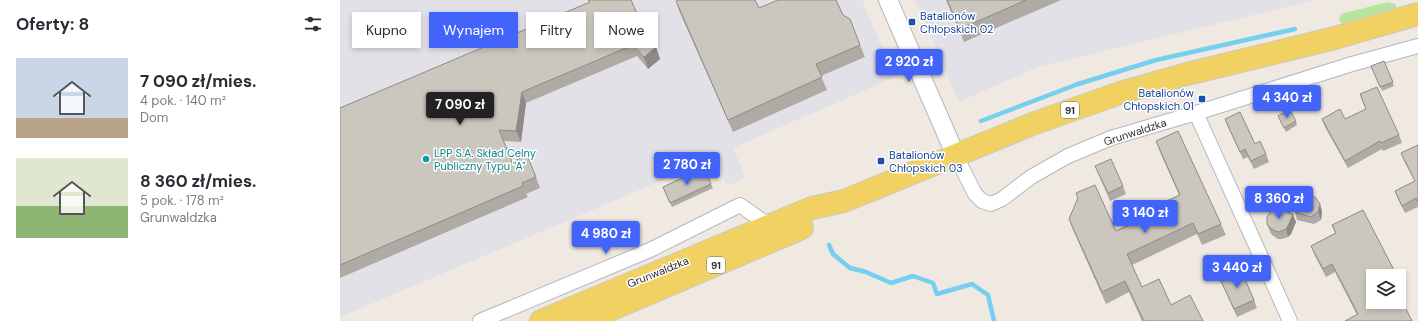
<!DOCTYPE html>
<html lang="pl">
<meta charset="utf-8">
<style>
body{margin:0;font-family:"DM Sans",sans-serif;background:#f2f2f3;color:#2b2b33;height:100vh;display:flex;flex-direction:column;font-size:15px;white-space:nowrap}
*{box-sizing:border-box;margin:0}
p{font-size:13px;color:#7c7c81}
.icon{flex:none;width:22px;height:22px;fill:none;stroke:currentColor;stroke-width:2;stroke-linecap:round;stroke-linejoin:round}
.map{position:relative;flex:1;overflow:hidden}
.sheet{display:flex;flex-direction:column;background:#fff;width:340px}
.sheet>*{flex:none}
.guide{position:absolute;left:12px;top:12px;width:380px;height:36px;display:flex;gap:8px}
.tools{position:absolute;left:1026px;top:269px;display:grid;gap:8px}
.tools a{display:grid;place-items:center;width:40px;height:40px;border-radius:0px;background:#fff;box-shadow:0 2px 6px #0003;font-size:20px}
.price{position:absolute;translate:-50% -34px;padding:0 9px;border-radius:4px;background:#4264fb;color:#fff;font-size:13px;line-height:26px;filter:drop-shadow(0 1px 2px #0008)}
.price::after{content:'';position:absolute;left:50%;top:24px;width:12px;height:9px;margin-left:-6px;background:inherit;clip-path:polygon(0 0,100% 0,50% 100%)}
.price.current{background:#222;color:#fff}
ul{padding:0;list-style:none}
li{display:flex;align-items:center;gap:12px;height:100px;padding:0 16px}
li span{display:grid;place-items:center;flex:none;width:112px;height:80px;border-radius:0px;color:#555}
li>.icon{margin-inline-start:auto}
span .icon{width:48px;height:48px;fill:#fffc;stroke-width:1}
li b{font-size:17px}
h2{display:flex;justify-content:space-between;align-items:center;height:48px;padding:0 16px;font-size:17px}
.tag{padding:0 14px;border-radius:0px;background:#fff;box-shadow:0 2px 6px #0003;font-size:14px;line-height:36px}
.tag.current{background:#4264fb;color:#fff}
main{display:flex;flex:1;min-height:0}
.map>svg:first-child{display:block}
.industrial{fill:#e3e1e8}
.green{fill:#b6e59e}
.lines{fill:none;stroke-linecap:round;stroke-linejoin:round}
.stream{stroke:#75cff0;stroke-width:4.5}
.minor-casing{stroke:#b4b7c1;stroke-width:16}
.tertiary-casing{stroke:#b4b7c1;stroke-width:20}
.primary-casing{stroke:#c9c9c9;stroke-width:24}
.minor{stroke:#fff;stroke-width:14}
.tertiary{stroke:#fff;stroke-width:18}
.primary{stroke:#f2d163;stroke-width:22}
.wall{fill:#afaba4}
.shaded-wall{fill:#8e8b86}
.building{fill:#cbc7bf;stroke:#8e8b86}
.transit-dot{fill:#1a4fb4;stroke:#fff;stroke-width:1.5}
.culture-dot{fill:#0f9aa8;stroke:#fff;stroke-width:1.5}
.labels{text-anchor:middle;stroke-width:3;stroke-linejoin:round;paint-order:stroke}
.shield{fill:#fff;stroke:#6d6d6d;stroke-width:1}
.shield-label{font-size:10px;font-weight:bold;fill:#2e2e2e}
.transit-label{font-size:11px;fill:#164399;stroke:#fff;text-anchor:start}
.street-label{font-size:11px;fill:#2e2e2e;stroke:#fff}
.culture-label{font-size:11px;fill:#0d838f;stroke:#fff;text-anchor:start}
</style>
<main>
<section class="sheet">
<h2>Oferty: 8<svg class="icon" aria-label="filters" viewBox="0 0 24 24"><path d="M4 7h16M4 17h16"/><circle cx="9" cy="7" r="2"/><circle cx="15" cy="17" r="2"/></svg></h2>
<ul>
<li><span style="background:linear-gradient(#c9d6e8 75%,#b9a48a 0)"><svg class="icon" aria-label="home" viewBox="0 0 24 24"><path d="M3 11l9-7 9 7M6 9v11h12V9"/></svg></span><div><b>7 090 zł/mies.</b><p>4 pok. · 140 m²</p><p>Dom</p></div></li>
<li><span style="background:linear-gradient(#dfe7d0 60%,#8fb573 0)"><svg class="icon" aria-label="home" viewBox="0 0 24 24"><path d="M3 11l9-7 9 7M6 9v11h12V9"/></svg></span><div><b>8 360 zł/mies.</b><p>5 pok. · 178 m²</p><p>Grunwaldzka</p></div></li>
</ul>
</section>
<div class="map">
<svg width="1078" height="321" viewBox="0 0 1078 321">
<rect width="100%" height="100%" fill="#efe9e1"/>
<g class="industrial">
<path d="M0,0H522L555,77L393,148L406,178L387,186L375,158L0,317Z"/>
<path d="M575,0H976L698,67L619,102Z"/>
</g>
<path class="green" d="M1048,2L1055,4L1057,8L1003,23L1000,22L999,18L1001,14Z"/>
<g class="lines">
<g class="stream">
<path d="M641,121L738,84L816,60L955,29"/>
<path d="M489,245L493,254L510,268L526,272L551,283L573,276L593,283L597,294L632,284L648,295L654,321"/>
</g>
<defs>
<g id="minor">
<path d="M856,113L950,321"/>
<path d="M616,156L635,194L642,201L651,204L662,199L691,177L728,156L771,138L856,113L1012,64L1078,46"/>
<path d="M140,321L310,250L400,205L428,225"/>
</g>
<path id="tertiary" d="M548,0L616,156"/>
<g id="primary">
<path d="M201,321L472,208L504,201L695,123L783,92L847,74L991,39L1078,14"/>
<path d="M244,321L462,228"/>
</g>
</defs>
<use href="#minor" class="minor-casing"/>
<use href="#tertiary" class="tertiary-casing"/>
<use href="#primary" class="primary-casing"/>
<use href="#minor" class="minor"/>
<use href="#tertiary" class="tertiary"/>
<use href="#primary" class="primary"/>
</g>
<g class="wall">
<path d="M248,0H291L308,38L316,47L320,59L308,69L297,56L186,103L181,142L164,141L172,162L196,177L200,188L186,194L188,197L0,278V108L249,3Z"/>
<path d="M606,0H721L624,42Z"/>
<path d="M336,1L503,15L520,45L525,57L481,76L487,90L393,132L340,13Z"/>
<path d="M1044,61L1054,86L1042,91L1031,66Z"/>
<path d="M1020,94L1059,135L1062,143L1043,151L1042,149L1008,168L985,127L982,119H1005L1026,109Z"/>
<path d="M938,116L956,121L957,125L946,132Z"/>
<path d="M885,119L926,154L929,162L914,169L908,157L903,159L888,127Z"/>
<path d="M816,141L881,224L886,235L862,245L857,234L792,265L802,287L831,305L863,321H802L789,292L766,304L733,230L729,219L776,231L802,219L800,213L839,195L820,152Z"/>
<path d="M1078,145V207L1065,213L1058,199L1055,191L1075,181L1064,161L1061,153Z"/>
<path d="M755,166L783,186L786,194L770,201Z"/>
<path d="M371,184L373,188L332,207L323,187Z"/>
<path d="M980,204L982,212L981,220L974,224L957,220L955,212Z"/>
<path d="M1023,210L1057,276H1033V302H1059V280L1063,288L1066,295L1060,298L1072,321H1005L1017,315L995,272L986,277L974,254L971,246L995,233L992,225Z"/>
<path d="M956,222L951,234L948,237L942,239H938L932,235L930,232L927,224Z"/>
<path d="M880,279L914,300L917,308L897,317Z"/>
</g>
<g class="shaded-wall">
<path d="M316,47L320,59L308,69L304,57Z"/>
<path d="M182,92L186,103L181,142L176,131Z"/>
<path d="M980,204L982,212L981,220L978,212Z"/>
<path d="M953,214L956,222L951,234L948,237L946,229Z"/>
</g>
<g class="building">
<path d="M248,0H291L308,38L316,47L304,57L293,45L182,92L176,131L159,130L172,162L187,155L196,177L182,183L183,186L0,265V108L250,2Z"/>
<path d="M338,0H415L419,8L438,0H496L503,15L510,19L520,45L476,64L482,77L388,120L336,1Z"/>
<path d="M607,0H686L620,29Z"/>
<path d="M1044,61L1053,82L1040,87L1031,66Z"/>
<path d="M1037,87L1059,135L1041,143L1040,141L1005,161L982,119L1000,109L1005,119L1026,109L1020,94Z"/>
<path d="M950,110L956,121L944,128L938,116Z"/>
<path d="M900,112L915,144L920,141L926,154L911,161L905,149L900,152L885,119Z"/>
<path d="M838,131L881,224L858,234L853,223L787,254L802,287L819,279L831,305L850,295L863,321H804L785,281L762,292L729,219L738,198L736,193L755,185L776,231L803,219L800,213L840,195L816,141Z"/>
<path d="M1078,145V202L1076,198L1062,206L1055,191L1075,181L1061,153Z"/>
<path d="M771,159L783,186L768,193L755,166Z"/>
<path d="M364,168L371,184L330,203L323,187Z"/>
<path d="M966,196H973L976,198L980,204L978,212L971,217L955,212L961,200Z"/>
<path d="M938,209L953,214L948,226L946,229L939,232L935,231L929,227L927,224V217L931,211Z"/>
<path d="M1023,210L1057,276H1033V302H1059V295L1072,321H1005L1018,314L992,264L983,269L971,246L996,233L992,225Z"/>
<path d="M901,270L914,300L894,309L880,279Z"/>
<path d="M1059,280L1063,288L1059,290Z"/>
</g>
<g class="transit-dot">
<rect x="568" y="18" width="8" height="8" rx="2"/>
<rect x="858" y="95" width="8" height="8" rx="2"/>
<rect x="537" y="157" width="8" height="8" rx="2"/>
</g>
<circle class="culture-dot" cx="86" cy="159" r="4"/>
<g class="labels">
<g class="shield">
<rect x="721" y="102" width="18" height="16" rx="3"/>
<rect x="367" y="257" width="18" height="16" rx="3"/>
</g>
<g class="shield-label">
<text x="730" y="114">91</text>
<text x="376" y="269">91</text>
</g>
<g class="transit-label">
<text x="580" y="20">Batalionów<tspan x="580" dy="13">Chłopskich 02</tspan></text>
<text x="854" y="97" text-anchor="end">Batalionów<tspan x="854" dy="13">Chłopskich 01</tspan></text>
<text x="549" y="159">Batalionów<tspan x="549" dy="13">Chłopskich 03</tspan></text>
</g>
<g class="street-label">
<text transform="translate(795 132) rotate(-18)" y="4">Grunwaldzka</text>
<text transform="translate(318 272) rotate(-22)" y="4">Grunwaldzka</text>
</g>
<g class="culture-label">
<text x="94" y="157">LPP S.A. Skład Celny<tspan x="94" dy="13">Publiczny Typu "A"</tspan></text>
</g>
</g>
</svg>
<div class="tools">
<a><svg class="icon" aria-label="layers" viewBox="0 0 24 24"><path d="M12 4l9 5-9 5-9-5zM3 14l9 5 9-5"/></svg></a>
</div>
<b class="price" style="left:569px;top:83px">2 920 zł</b>
<b class="price" style="left:947px;top:119px">4 340 zł</b>
<b class="price current" style="left:120px;top:126px">7 090 zł</b>
<b class="price" style="left:347px;top:186px">2 780 zł</b>
<b class="price" style="left:939px;top:220px">8 360 zł</b>
<b class="price" style="left:805px;top:234px">3 140 zł</b>
<b class="price" style="left:266px;top:255px">4 980 zł</b>
<b class="price" style="left:897px;top:289px">3 440 zł</b>
<div class="guide">
<a class="tag">Kupno</a>
<a class="tag current">Wynajem</a>
<a class="tag">Filtry</a>
<a class="tag">Nowe</a>
</div>
</div>
</main>
